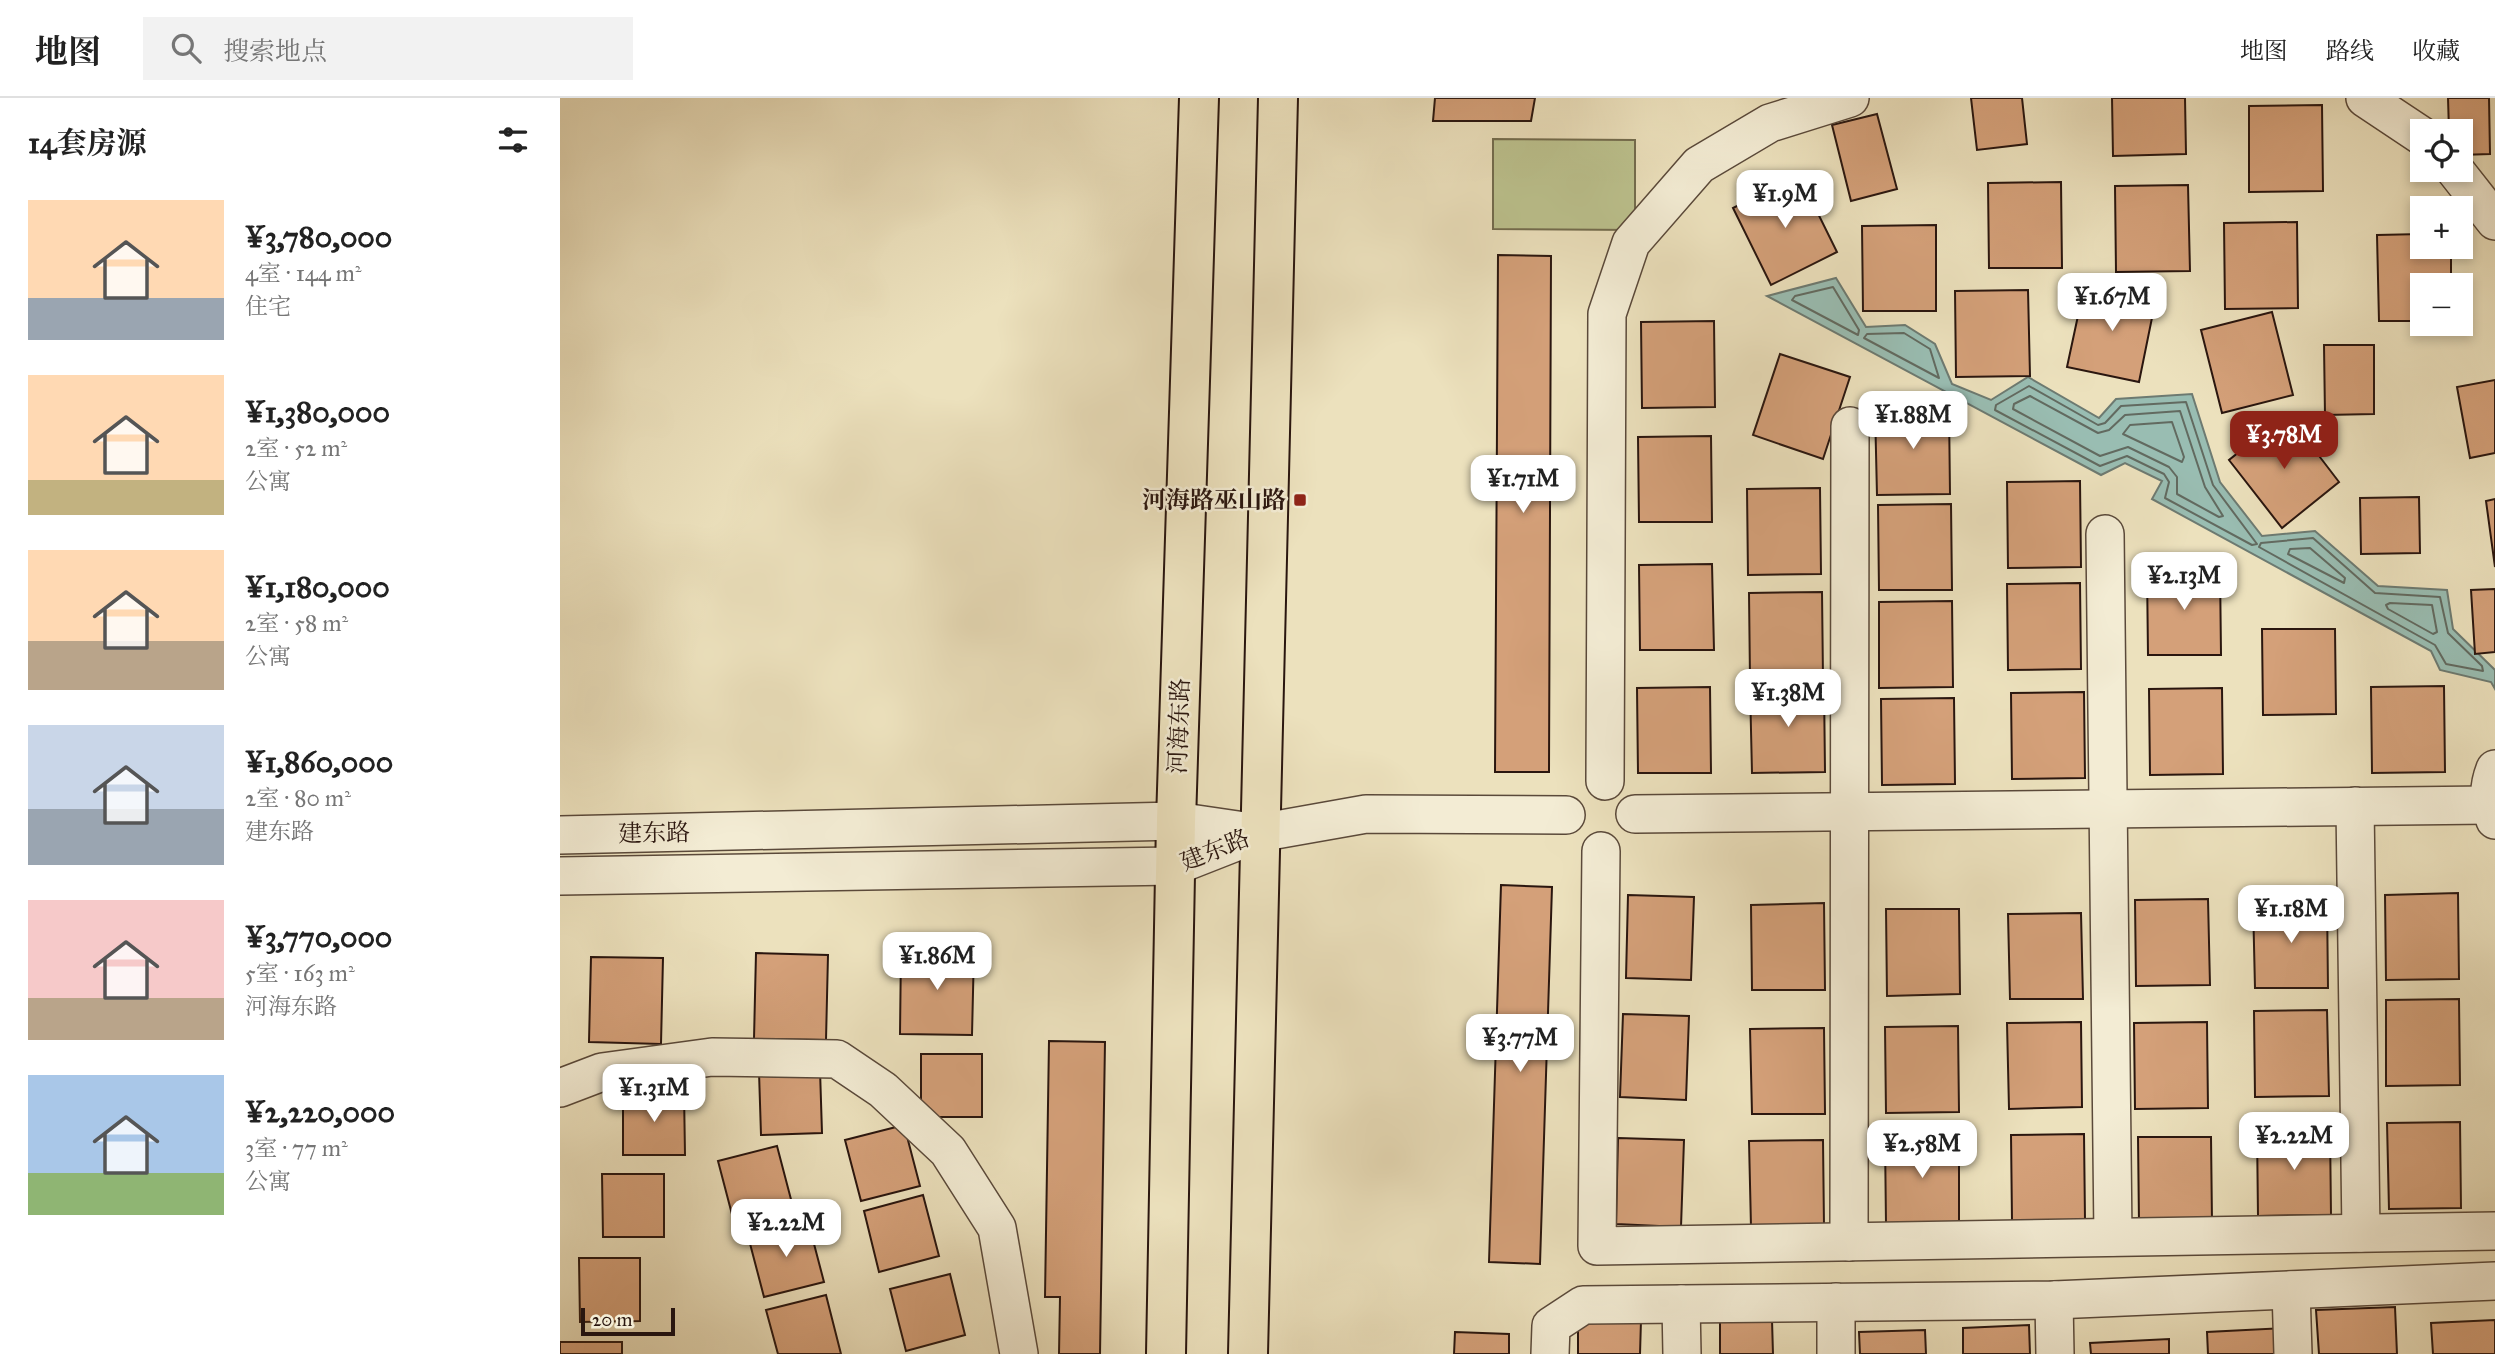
<!DOCTYPE html>
<html lang="zh">
<meta charset="utf-8">
<style>
body{margin:0;font-family:"IM FELL Great Primer","Noto Serif SC",serif;background:#f2f2f2;color:#222;height:100vh;display:flex;flex-direction:column;font-size:26px;white-space:nowrap}
*{box-sizing:border-box;margin:0}
p{font-size:23px;color:#767676}
.icon{flex:none;width:38px;height:38px;fill:none;stroke:currentColor;stroke-width:2;stroke-linecap:round;stroke-linejoin:round}
.map{position:relative;flex:1;overflow:hidden}
.sheet{display:flex;flex-direction:column;background:#fff;width:560px}
.sheet>*{flex:none}
.tools{position:absolute;left:1850px;top:21px;display:grid;gap:14px}
.tools a{display:grid;place-items:center;width:63px;height:63px;border-radius:0px;background:#fff;box-shadow:0 4px 10px #0003;font-size:35px}
.scale{position:absolute;left:21px;bottom:18px;width:94px;box-sizing:border-box;padding-left:7px;border:4px solid #2a160f;border-top:0;font-size:19px;line-height:24px;white-space:nowrap;color:#2a160f;-webkit-text-stroke:5px #f3ecd4;paint-order:stroke}
.price{position:absolute;translate:-50% -60px;padding:0 16px;border-radius:14px;background:#fff;color:#222;font-size:23px;line-height:46px;filter:drop-shadow(0 2px 4px #0008)}
.price::after{content:'';position:absolute;left:50%;top:42px;width:21px;height:16px;margin-left:-10px;background:inherit;clip-path:polygon(0 0,100% 0,50% 100%)}
.price.active{background:#8f2418;color:#fff}
ul{padding:0;list-style:none}
li{display:flex;align-items:center;gap:21px;height:175px;padding:0 28px}
li span{display:grid;place-items:center;flex:none;width:196px;height:140px;border-radius:0px;color:#555}
li>.icon{margin-inline-start:auto}
span .icon{width:84px;height:84px;fill:#fffc;stroke-width:1}
li b{font-size:30px}
h2{display:flex;justify-content:space-between;align-items:center;height:84px;padding:0 28px;font-size:30px}
header{display:flex;align-items:center;gap:42px;box-sizing:border-box;height:98px;padding:0 35px;background:#fff;border-bottom:2px solid #e0e0e0}
header strong{font-size:33px}
nav{display:flex;gap:38px;margin-inline-start:auto;font-size:24px}
.search{width:490px;height:63px;background:#f2f2f2;display:flex;align-items:center;gap:18px;box-sizing:border-box;padding:0 24px;border-radius:0px;color:#767676;font-size:26px}
main{display:flex;flex:1;min-height:0}
.map>svg:first-child{display:block}
.green{fill:#bcc28e;stroke:#736c4e;stroke-width:2}
.water{fill:#99bdb2;stroke:#6d7a71;stroke-width:2}
.lines{fill:none;stroke-linecap:round;stroke-linejoin:round}
.shore{stroke:#626a60;stroke-width:2}
.building{fill:#d4a079;stroke:#2a160f;stroke-width:2}
.minor-casing{stroke:#5a493a;stroke-width:40}
.major-casing{stroke:#2a160f;stroke-width:42}
.minor{stroke:#f3ecd4;stroke-width:37}
.major{stroke:#ece1bd;stroke-width:38}
.poi-dot{fill:#8f2418;stroke:#f3ecd4;stroke-width:2.5}
.labels{text-anchor:middle;stroke-width:5;stroke-linejoin:round;paint-order:stroke}
.poi-label{font-size:24px;font-weight:bold;fill:#2a160f;stroke:#f3ecd4;text-anchor:end}
.street-label{font-size:24px;fill:#2a160f;stroke:#f3ecd4}
</style>
<header>
<strong>地图</strong>
<div class="search"><svg class="icon" aria-label="search" viewBox="0 0 24 24"><circle cx="10" cy="10" r="6"/><path d="M15 15l6 6"/></svg>搜索地点</div>
<nav><a>地图</a><a>路线</a><a>收藏</a></nav>
</header>
<main>
<section class="sheet">
<h2>14套房源<svg class="icon" aria-label="filters" viewBox="0 0 24 24"><path d="M4 7h16M4 17h16"/><circle cx="9" cy="7" r="2"/><circle cx="15" cy="17" r="2"/></svg></h2>
<ul>
<li><span style="background:linear-gradient(#ffd9b3 70%,#9aa5b1 0)"><svg class="icon" aria-label="home" viewBox="0 0 24 24"><path d="M3 11l9-7 9 7M6 9v11h12V9"/></svg></span><div><b>¥3,780,000</b><p>4室 · 144 m²</p><p>住宅</p></div></li>
<li><span style="background:linear-gradient(#ffd9b3 75%,#c2b280 0)"><svg class="icon" aria-label="home" viewBox="0 0 24 24"><path d="M3 11l9-7 9 7M6 9v11h12V9"/></svg></span><div><b>¥1,380,000</b><p>2室 · 52 m²</p><p>公寓</p></div></li>
<li><span style="background:linear-gradient(#ffd9b3 65%,#b9a48a 0)"><svg class="icon" aria-label="home" viewBox="0 0 24 24"><path d="M3 11l9-7 9 7M6 9v11h12V9"/></svg></span><div><b>¥1,180,000</b><p>2室 · 58 m²</p><p>公寓</p></div></li>
<li><span style="background:linear-gradient(#c9d6e8 60%,#9aa5b1 0)"><svg class="icon" aria-label="home" viewBox="0 0 24 24"><path d="M3 11l9-7 9 7M6 9v11h12V9"/></svg></span><div><b>¥1,860,000</b><p>2室 · 80 m²</p><p>建东路</p></div></li>
<li><span style="background:linear-gradient(#f6c9c9 70%,#b9a48a 0)"><svg class="icon" aria-label="home" viewBox="0 0 24 24"><path d="M3 11l9-7 9 7M6 9v11h12V9"/></svg></span><div><b>¥3,770,000</b><p>5室 · 163 m²</p><p>河海东路</p></div></li>
<li><span style="background:linear-gradient(#a9c7e8 70%,#8fb573 0)"><svg class="icon" aria-label="home" viewBox="0 0 24 24"><path d="M3 11l9-7 9 7M6 9v11h12V9"/></svg></span><div><b>¥2,220,000</b><p>3室 · 77 m²</p><p>公寓</p></div></li>
</ul>
</section>
<div class="map">
<svg width="1935" height="1256" viewBox="0 0 1935 1256">
<rect width="100%" height="100%" fill="#ece1bd"/>
<filter id="stains"><feTurbulence type="fractalNoise" baseFrequency=".00286" numOctaves="4"/><feColorMatrix values="0 0 0 0 .2 0 0 0 0 .09 0 0 0 0 .02 0 0 0 .5 -.17"/></filter>
<radialGradient id="worn" r=".72"><stop offset=".6" stop-color="#630" stop-opacity="0"/><stop offset="1" stop-color="#630" stop-opacity=".3"/></radialGradient>
<path class="green" d="M933,41L1075,42V132L933,131Z"/>
<path class="water" d="M1276,180L1306,229L1345,227L1375,246L1392,286L1431,302L1468,279L1539,320L1556,301L1632,296L1660,384L1702,438L1755,433L1818,488L1887,492L1893,531L1935,572V591L1931,584L1880,572L1871,553L1592,401L1602,383L1565,365L1541,377L1207,198Z"/>
<g class="lines">
<g class="shore">
<path d="M1273,189L1299,232L1298,237L1232,202L1235,198Z"/>
<path d="M1344,235L1370,251L1379,280L1304,240L1307,236Z"/>
<path d="M1469,288L1538,327L1545,325L1561,308L1626,304L1653,387L1697,446L1692,447L1605,400L1609,384L1604,376L1567,358L1540,368L1435,312L1436,307Z"/>
<path d="M1470,298L1538,335L1549,332L1565,317L1620,313L1645,389L1663,418L1659,419L1617,396V379L1609,369L1568,349L1540,358L1453,311L1454,306Z"/>
<path d="M1612,324L1624,359L1622,364L1563,336L1570,327Z"/>
<path d="M1753,440L1815,495L1880,499L1888,535L1922,568L1923,573L1886,566L1875,547L1699,449L1701,445Z"/>
<path d="M1750,450L1785,480L1784,485L1728,456L1730,451Z"/>
<path d="M1830,505L1872,507L1877,534L1873,536L1828,511L1826,507Z"/>
</g>
</g>
<g class="building">
<path d="M875,0H975L971,23H873Z"/>
<path d="M1411,0H1462L1467,46L1417,52Z"/>
<path d="M1552,0H1625L1626,56L1553,58Z"/>
<path d="M1888,0H1929L1930,56L1900,57V33H1889Z"/>
<path d="M1762,7L1763,93L1689,94V8Z"/>
<path d="M1317,16L1337,91L1291,103L1272,27Z"/>
<path d="M1239,77L1277,154L1211,187L1173,110Z"/>
<path d="M1501,84L1502,170H1429L1428,85Z"/>
<path d="M1628,87L1630,173L1556,174L1555,88Z"/>
<path d="M1737,124L1738,210L1665,211L1664,125Z"/>
<path d="M1376,127V213H1303L1302,128Z"/>
<path d="M1862,136V149H1891V187H1862V223H1819L1817,137Z"/>
<path d="M938,157L991,158L989,674H935Z"/>
<path d="M1525,185L1596,200L1579,284L1507,269Z"/>
<path d="M1468,192L1470,278L1396,279L1395,193Z"/>
<path d="M1712,214L1733,297L1662,315L1641,232Z"/>
<path d="M1154,223L1155,309L1082,310L1081,224Z"/>
<path d="M1764,247H1814V316L1765,317Z"/>
<path d="M1220,256L1290,279L1263,361L1193,337Z"/>
<path d="M1935,282V355L1910,360L1897,289Z"/>
<path d="M1389,310L1390,396L1317,397L1315,311Z"/>
<path d="M1727,316L1779,384L1722,430L1669,362Z"/>
<path d="M1151,338L1152,424H1079L1078,339Z"/>
<path d="M1520,383L1521,469L1448,470L1447,384Z"/>
<path d="M1260,390L1261,476L1188,477L1187,391Z"/>
<path d="M1859,399L1860,455L1801,456L1800,400Z"/>
<path d="M1935,401V469L1926,403Z"/>
<path d="M1391,406L1392,492H1319L1318,407Z"/>
<path d="M1152,466L1154,552H1080L1079,467Z"/>
<path d="M1660,471L1661,557H1588L1587,472Z"/>
<path d="M1520,485L1521,571L1448,572L1447,486Z"/>
<path d="M1935,491V554L1915,556L1911,492Z"/>
<path d="M1262,494L1263,580L1190,581L1189,495Z"/>
<path d="M1392,503L1393,589L1319,590V504Z"/>
<path d="M1702,531H1775L1776,616L1703,617Z"/>
<path d="M1264,588L1265,674L1192,675L1190,589Z"/>
<path d="M1884,588L1885,674L1812,675L1811,589Z"/>
<path d="M1150,589L1151,675H1078L1077,590Z"/>
<path d="M1662,590L1663,676L1590,677L1589,591Z"/>
<path d="M1524,594L1525,680L1452,681L1451,595Z"/>
<path d="M1394,600L1395,686L1322,687L1321,601Z"/>
<path d="M941,787L992,789L980,1166L929,1164Z"/>
<path d="M1898,795L1899,881L1826,882L1825,797Z"/>
<path d="M1068,797L1134,799L1131,882L1066,880Z"/>
<path d="M1648,801L1650,887L1576,888L1575,802Z"/>
<path d="M1767,803L1768,890H1695L1693,804Z"/>
<path d="M1264,805L1265,892H1192L1191,807Z"/>
<path d="M1326,811H1399L1400,896L1327,898Z"/>
<path d="M1521,815L1523,901H1450L1448,816Z"/>
<path d="M341,851L414,852L412,937L340,936Z"/>
<path d="M196,855L268,857L266,942L194,941Z"/>
<path d="M31,859L103,860L101,946L29,944Z"/>
<path d="M1899,901L1900,987L1826,988V902Z"/>
<path d="M1767,912L1769,998L1695,999L1694,913Z"/>
<path d="M1063,916L1129,918L1126,1002L1060,999Z"/>
<path d="M1521,924L1522,1009L1449,1011L1447,925Z"/>
<path d="M1647,924L1648,1010L1575,1011L1574,925Z"/>
<path d="M1398,928L1399,1014L1326,1015L1325,929Z"/>
<path d="M1264,930L1265,1016H1192L1190,931Z"/>
<path d="M489,943L545,944L540,1256H499L500,1199H485Z"/>
<rect x="361" y="956" width="61" height="63"/>
<path d="M260,972L262,1035L201,1037L199,974Z"/>
<path d="M63,994H124L125,1057H63Z"/>
<path d="M1900,1024L1901,1110L1829,1111L1827,1025Z"/>
<path d="M344,1027L360,1088L301,1103L285,1042Z"/>
<path d="M1770,1031L1771,1117L1698,1118L1697,1032Z"/>
<path d="M1524,1036L1525,1122L1452,1123L1451,1037Z"/>
<path d="M1399,1039V1125L1326,1126L1325,1040Z"/>
<path d="M1578,1039H1651L1652,1124L1579,1125Z"/>
<path d="M1058,1040L1124,1042L1121,1129L1056,1126Z"/>
<path d="M1263,1042L1264,1128L1191,1129L1189,1043Z"/>
<path d="M217,1048L233,1109L174,1124L158,1063Z"/>
<path d="M42,1076H104V1139H43Z"/>
<path d="M363,1097L379,1158L319,1174L304,1113Z"/>
<path d="M248,1123L264,1184L204,1199L188,1138Z"/>
<path d="M19,1160H80V1223L20,1224Z"/>
<path d="M390,1176L405,1237L346,1253L330,1191Z"/>
<path d="M266,1197L281,1256H218L206,1212Z"/>
<path d="M1835,1209L1837,1256H1759L1756,1212Z"/>
<path d="M1018,1221L1081,1222L1080,1256H1018Z"/>
<path d="M1212,1222L1213,1256H1160V1223Z"/>
<path d="M1935,1222V1256H1873L1871,1225Z"/>
<path d="M1469,1227L1470,1256H1403V1230Z"/>
<path d="M1725,1230L1726,1256H1648L1647,1234Z"/>
<path d="M1365,1232L1366,1256H1300L1299,1234Z"/>
<path d="M895,1234L949,1236V1256H894Z"/>
<path d="M1609,1241V1256H1531L1530,1245Z"/>
<rect x="0" y="1244" width="62" height="12"/>
</g>
<g class="lines">
<defs>
<g id="minor">
<path d="M1805,0L1862,38"/>
<path d="M1895,72L1935,123"/>
<path d="M1545,436L1553,1139"/>
<path d="M1935,671C1928,689 1928,703 1935,722"/>
<path d="M1045,683L1047,216L1071,145L1139,67L1210,25L1290,0"/>
<path d="M1795,708L1801,1135"/>
<path d="M1075,716L1929,707"/>
<path d="M0,737L616,723L698,735"/>
<path d="M1041,753L1037,1148L1935,1133"/>
<path d="M0,778L615,768L699,735L806,716L1006,717"/>
<path d="M0,990L42,974L152,959L277,961L323,992L388,1053L437,1130L459,1256"/>
<path d="M1289,1144L1290,328"/>
<path d="M1731,1192L1733,1256"/>
<path d="M1494,1202L1495,1256"/>
<path d="M1276,1204V1256"/>
<path d="M1121,1206L1122,1256"/>
<path d="M990,1256L991,1228L1023,1207L1494,1202L1935,1183"/>
</g>
<g id="major">
<path d="M606,1256L616,723L639,0"/>
<path d="M688,1256L718,0"/>
</g>
</defs>
<use href="#minor" class="minor-casing"/>
<use href="#major" class="major-casing"/>
<use href="#minor" class="minor"/>
<use href="#major" class="major"/>
</g>
<rect class="poi-dot" x="733" y="395" width="14" height="14" rx="3.5"/>
<g class="labels">
<g class="poi-label">
<text x="726" y="410">河海路巫山路</text>
</g>
<g class="street-label">
<text transform="translate(619 628) rotate(-88)" y="8">河海东路</text>
<text transform="translate(94 735) rotate(-1)" y="8">建东路</text>
<text transform="translate(655 752) rotate(-22)" y="8">建东路</text>
</g>
</g>
<rect width="100%" height="100%" filter="url(#stains)"/>
<rect width="100%" height="100%" fill="url(#worn)"/>
</svg>
<div class="tools">
<a><svg class="icon" aria-label="locate" viewBox="0 0 24 24"><circle cx="12" cy="12" r="6"/><path d="M12 2v4M12 18v4M2 12h4M18 12h4"/></svg></a>
<a>+</a>
<a>−</a>
</div>
<div class="scale">20 m</div>
<b class="price" style="left:1225px;top:132px">¥1.9M</b>
<b class="price" style="left:1552px;top:235px">¥1.67M</b>
<b class="price" style="left:1353px;top:353px">¥1.88M</b>
<b class="price active" style="left:1724px;top:373px">¥3.78M</b>
<b class="price" style="left:963px;top:417px">¥1.71M</b>
<b class="price" style="left:1624px;top:514px">¥2.13M</b>
<b class="price" style="left:1228px;top:631px">¥1.38M</b>
<b class="price" style="left:1731px;top:847px">¥1.18M</b>
<b class="price" style="left:377px;top:894px">¥1.86M</b>
<b class="price" style="left:960px;top:976px">¥3.77M</b>
<b class="price" style="left:94px;top:1026px">¥1.31M</b>
<b class="price" style="left:1734px;top:1074px">¥2.22M</b>
<b class="price" style="left:1362px;top:1082px">¥2.58M</b>
<b class="price" style="left:226px;top:1161px">¥2.22M</b>
</div>
</main>
